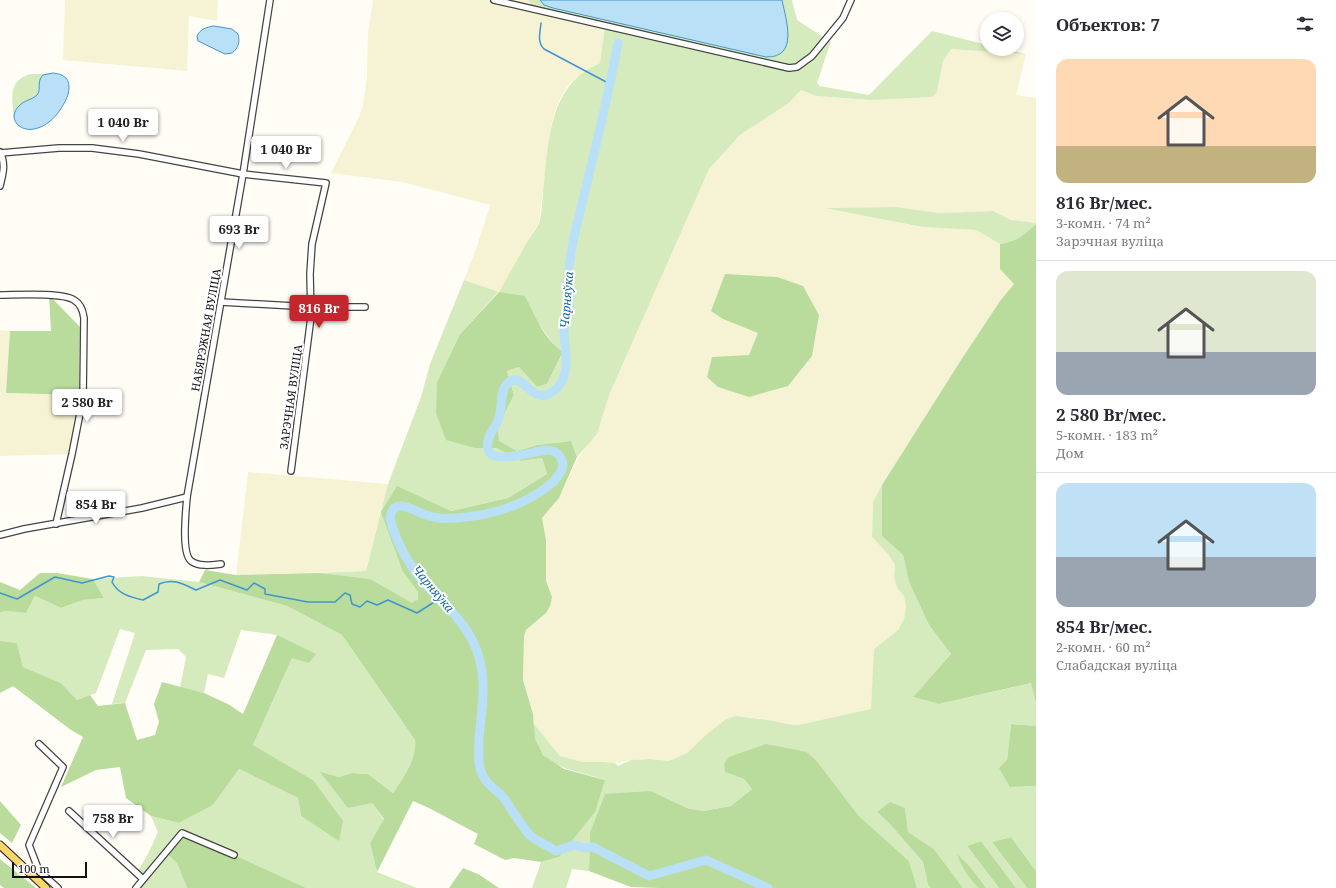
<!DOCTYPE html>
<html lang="ru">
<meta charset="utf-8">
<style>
body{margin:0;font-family:"Noto Serif",serif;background:#f2f2f3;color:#2b2b33;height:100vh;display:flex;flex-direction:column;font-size:15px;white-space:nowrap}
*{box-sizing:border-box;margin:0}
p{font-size:13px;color:#7c7c81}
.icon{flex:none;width:22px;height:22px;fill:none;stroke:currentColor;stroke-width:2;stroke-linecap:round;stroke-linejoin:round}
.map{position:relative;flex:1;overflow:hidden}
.drawer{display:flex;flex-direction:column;background:#fff;width:300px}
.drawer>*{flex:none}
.tools{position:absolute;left:980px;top:12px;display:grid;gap:8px}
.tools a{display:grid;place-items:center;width:44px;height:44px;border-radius:50%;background:#fff;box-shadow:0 2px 6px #0003;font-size:20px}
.scale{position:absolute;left:12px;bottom:10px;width:75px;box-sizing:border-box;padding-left:4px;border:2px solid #111;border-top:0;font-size:11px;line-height:14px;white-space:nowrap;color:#111;-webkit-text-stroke:3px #fff;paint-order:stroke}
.price{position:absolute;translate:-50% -34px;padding:0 9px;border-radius:4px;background:#fff;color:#222;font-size:13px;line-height:26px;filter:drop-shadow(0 1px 2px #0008)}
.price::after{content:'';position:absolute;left:50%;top:24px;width:12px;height:9px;margin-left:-6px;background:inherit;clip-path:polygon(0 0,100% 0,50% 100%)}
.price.current{background:#c4262e;color:#fff}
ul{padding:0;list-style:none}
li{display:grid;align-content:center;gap:8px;height:212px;padding:0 20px}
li+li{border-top:1px solid #e1e1e2}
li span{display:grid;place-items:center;height:124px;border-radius:12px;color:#555}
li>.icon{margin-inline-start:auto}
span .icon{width:72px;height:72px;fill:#fffc;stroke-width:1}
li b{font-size:17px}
h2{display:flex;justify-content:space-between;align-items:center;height:48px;padding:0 20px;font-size:17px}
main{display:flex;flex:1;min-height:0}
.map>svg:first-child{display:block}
.farmland{fill:#f6f3d4}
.green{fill:#d5ebbd}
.forest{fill:#b9dc9c}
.water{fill:#b9e0f7;stroke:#3f96cf}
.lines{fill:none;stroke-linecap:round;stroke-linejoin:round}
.stream{stroke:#3f96cf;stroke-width:1.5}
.river{stroke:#b9e0f7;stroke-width:9}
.minor-casing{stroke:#444;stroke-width:8}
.major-casing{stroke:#222;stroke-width:9}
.minor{stroke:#fff;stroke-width:5.5}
.major{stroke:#f9d66b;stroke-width:7}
.labels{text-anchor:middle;stroke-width:4;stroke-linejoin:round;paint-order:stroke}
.street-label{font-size:11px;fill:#111;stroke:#fff}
.water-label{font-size:12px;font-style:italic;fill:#1768a6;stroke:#fff}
</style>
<main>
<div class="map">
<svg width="1036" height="888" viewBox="0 0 1036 888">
<rect width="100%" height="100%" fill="#fffdf5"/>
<g class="farmland">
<path d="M65,0H218L217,21L189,16L187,71L63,60Z"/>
<path d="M373,0H528L535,10L605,26L600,63L590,67L570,83L562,95L555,110L551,127L539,222L499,292L464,280L477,246L490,205L402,182L331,173L359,117L363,105L367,77L368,33Z"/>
<path d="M951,48L1026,54L1016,95L1036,98V223L1010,220L993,211L940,213L896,207L828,208L920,227L976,230L1000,244V269L1014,284L1000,301L961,360L882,485L873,502L872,537L888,554L895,565L894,578L897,588L904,596L906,607L904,619L898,630L874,649L872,709L798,725L787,724L768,720L746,717L707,734L687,753L669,761L650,759L631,760L615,763L604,762H583L560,756L534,724L533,714L523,680L524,637L526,630L546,613L550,606L552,597L546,581V540L542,518L559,498L578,458L595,434L607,395L709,168L740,135L789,103L801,90L816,96L870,100L937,92L943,61Z"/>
<path d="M0,330L10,331L6,393L79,395L83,398L72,454L0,456Z"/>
<path d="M248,472L388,484L366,571L236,575Z"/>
</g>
<g class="green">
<path d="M528,0H540L544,5L553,8L766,57H772L779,55L788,36L782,0H792L797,20L826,39L831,41L817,83L820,86L869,95L932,31L987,45V49H1005L1026,54L951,49L943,61L937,92L932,97L870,100L816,96L801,90L789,103L740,135L709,169L609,395L597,434L577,457L571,441L537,445L517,451L499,442L498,426L514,395L507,371L519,367L537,387L547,384L563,353L555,346L539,324L498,292L460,334L437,382L475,448H496L521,461L542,458L547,474L508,498L451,511L397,487L403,572L418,592V599L412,604L394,594L318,573L366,571L388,484L421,397L430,364L464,280L499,292C508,276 517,260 526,244C530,237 536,230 539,223C542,214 542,202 543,193C549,144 547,85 600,63L605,26L535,10Z"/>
<path d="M30,74H47L43,75C41,80 38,94 36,96C25,105 15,101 14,120C13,101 6,81 30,74Z"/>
<path d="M896,207L940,213L993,211L1011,220L1036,223V224L1022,237L1012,242L1000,244L976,230L922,227L825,208Z"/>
<path d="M882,485V536L903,555L909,582L929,625L951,654L913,697L939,704L1032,683L1036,703V726L1011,724L1007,760L1010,787L1036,786V871L1011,837L992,842L1027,888H1016L981,841L967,846L999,888H963L934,849L908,832L905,808L877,812L889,823L923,862L928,885L931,888H917L909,861L859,816L816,760L807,752L725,772L744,779L752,789L731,806L702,811L687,808L651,791L590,833L589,871L572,869L566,888H532L541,862L559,857L605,780C581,771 544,770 535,740C533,735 534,729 534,724L560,756L583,762H604L615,763L618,766L631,760L650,759L669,761L687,753L707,734L725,720L735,716L768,720L787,724L798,725L871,709L874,649L898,630L904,619L906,607L904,596L897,588L894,578L895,565L888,554L872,537L873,502Z"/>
<path d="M142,576L199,582L287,606L342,635L415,740C417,759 403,778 393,793L368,774L352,773L339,777L321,773L372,803L384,820L370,843L377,872L417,888H306L177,863L187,888H139L143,879L137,872L147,856L158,832L151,816L179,823L213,805L239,769L298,798L301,816L339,840L313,780L253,745L292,658L277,635L241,630L224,678L208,674L204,693L180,687L186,657L178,649L146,650L125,703L112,704L135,633L120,629L96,693L77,700L61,683L23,667L17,643L0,641V612L8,611L26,613L35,596L61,608L83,600L104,598L93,579Z"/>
</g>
<g class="forest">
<path d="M1036,224V703L1031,683L939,704L913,697L951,654L929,625L909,582L903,555L882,536V485L961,360L1000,301L1014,284L1000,269V244C1018,241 1023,236 1036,224Z"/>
<path d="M725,274L777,277L803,286L819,315L812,356L788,386L749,397L718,387L707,377L712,357L749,355L758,333L723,319L711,311Z"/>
<path d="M499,292L525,296C535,316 544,339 563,352L547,384L537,387L519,367L507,371L514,395L498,426L499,441L517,451L537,445L571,441L577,457L559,498L542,518L546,540V581L552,597L550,606L546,613L526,630L524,637L523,680L533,714L535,739L543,755L564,769L605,780L595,812L559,857L541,862L514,858L505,860L474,844L478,834L429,808L413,801L377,872L370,843L384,819L372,803L348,808L320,772L339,777L352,773L368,774L393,793C403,778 417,759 415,740L342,635L287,606L199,582L205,570L236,575L318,573L370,579L412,603L418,599V592L403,572L381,512L397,486L451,511L508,498L547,474L542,458L521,461L496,448H475L446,440L436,413L437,382L460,334Z"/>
<path d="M49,295L80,327L79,395L6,393L10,331H51Z"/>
<path d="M40,573H57L93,579L104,598L83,600L61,608L35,596L26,613L8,611L0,612V582L20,590Z"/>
<path d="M277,635L316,654L309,663L292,658L253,745L313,780L343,821L339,841L301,816L298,798L239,769L213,805L179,823L151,816L126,798L120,767L96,770L61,787L83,737L71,730L13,686L0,693V641L17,643L23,667L61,683L77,700L90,695L98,706L125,703L137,740L155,735L159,722L154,704L162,682L204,693L228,704L243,714Z"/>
<path d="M1011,724L1036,726V786L1010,787L999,768L1007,760Z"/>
<path d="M766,744L807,752L816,760L859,816L909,861L917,888H660L631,887L589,871L590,833L605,794L651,791L687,808L703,811L731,806L752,789L744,779L725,772L724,764L729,757Z"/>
<path d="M0,801L21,825L12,843L0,833Z"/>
<path d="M890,802L905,808L908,832L934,849L963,888H931L928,885L923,862L889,823L877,812Z"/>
<path d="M182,833L234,855L306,888H187L177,863L166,852Z"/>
<path d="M1011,837L1036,871V888H1027L992,842Z"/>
<path d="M981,841L1016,888H999L967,846Z"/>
<path d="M957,854L970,867L986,888H979C968,878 962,867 957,854Z"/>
<path d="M0,859L36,888H4L0,885Z"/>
<path d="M463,868L478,874L499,888H449Z"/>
</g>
<g class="water">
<path d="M540,0H782C786,20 799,58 766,57L553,8L544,5Z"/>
<path d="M214,26L232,29L238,34C240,41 239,48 232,53L225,54L198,41L197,36C200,29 207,27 214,26Z"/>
<path d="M53,73C62,74 69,77 69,87C69,96 65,102 60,110C54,119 45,127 34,129C19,132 7,118 19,106C24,100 32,100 37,95C42,89 36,82 43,75Z"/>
</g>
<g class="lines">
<g class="stream">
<path d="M541,23C540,33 537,42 544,49L610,84"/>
<path d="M0,593L17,599L55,577L82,583L109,576L114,577L112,582C118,594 130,597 143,600L158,592L159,584C174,578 183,584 196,590L220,580L247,590L254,583L265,589V594L308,602H335L345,593L350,595L352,604L360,607L367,601L377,605L388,600L417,613L439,599"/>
</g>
<path class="river" d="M618,43C609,93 597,142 585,191C578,221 569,251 568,282C568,289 570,297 569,304C568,313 564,321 564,330C564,347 570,364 562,381C560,385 556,389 552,392C532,407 523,369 508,383C499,390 503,407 499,417C498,423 494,428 491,433C487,440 485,450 492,455C502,461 534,452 546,450C552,450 558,452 561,458C566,467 559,476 553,482C527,505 490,516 456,518C446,519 435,518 426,515C414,511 392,495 390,519C396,541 409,566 424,583C442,603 464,620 475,646C488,675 482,708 479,738C479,750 477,763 482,774C488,788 498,789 506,801C511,809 526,832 532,837C539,842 548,846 556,851L574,845L585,848L593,847L649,876L706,860L768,888"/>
<defs>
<g id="minor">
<path d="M494,0L789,68L797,67L812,56L843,18L851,0"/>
<path d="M0,152C6,164 3,174 0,186"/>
<path d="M0,153L59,148H92L139,154L243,174L326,183L312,244L310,274L311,317L291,471"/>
<path d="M0,295C16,295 62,292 74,300C81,304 83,310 84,318L83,398L72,454L56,524"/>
<path d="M221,302L312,307H365"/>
<path d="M0,535L24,529L142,508L187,497"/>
<path d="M221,564C212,565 199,567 191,561C181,553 186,510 187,497L243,174L270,0"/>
<path d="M39,744L63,767L29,845L39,871L58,888"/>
<path d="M69,811L143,879"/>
<path d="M136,888L182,833L234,855"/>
</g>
<path id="major" d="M0,845L46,888"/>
</defs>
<use href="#minor" class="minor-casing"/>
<use href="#major" class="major-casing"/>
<use href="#minor" class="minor"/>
<use href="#major" class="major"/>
</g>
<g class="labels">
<g class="street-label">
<text transform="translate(206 330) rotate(-80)" y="4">НАБЯРЭЖНАЯ ВУЛІЦА</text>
<text transform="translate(291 397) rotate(-82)" y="4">ЗАРЭЧНАЯ ВУЛІЦА</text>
</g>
<g class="water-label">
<text transform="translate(567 300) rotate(-85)" y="4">Чарняўка</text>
<text transform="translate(433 589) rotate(50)" y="4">Чарняўка</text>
</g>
</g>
</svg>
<div class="tools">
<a><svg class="icon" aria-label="layers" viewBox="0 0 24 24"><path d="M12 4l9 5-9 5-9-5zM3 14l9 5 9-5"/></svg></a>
</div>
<div class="scale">100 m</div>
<b class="price" style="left:123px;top:143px">1 040 Br</b>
<b class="price" style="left:286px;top:170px">1 040 Br</b>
<b class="price" style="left:239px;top:250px">693 Br</b>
<b class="price current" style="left:319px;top:329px">816 Br</b>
<b class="price" style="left:87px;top:423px">2 580 Br</b>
<b class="price" style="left:96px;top:525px">854 Br</b>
<b class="price" style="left:113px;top:839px">758 Br</b>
</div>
<section class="drawer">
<h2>Объектов: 7<svg class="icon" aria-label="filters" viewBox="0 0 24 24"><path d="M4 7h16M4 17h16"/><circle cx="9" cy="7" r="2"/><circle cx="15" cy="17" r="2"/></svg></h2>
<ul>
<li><span style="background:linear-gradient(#ffd9b3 70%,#c2b280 0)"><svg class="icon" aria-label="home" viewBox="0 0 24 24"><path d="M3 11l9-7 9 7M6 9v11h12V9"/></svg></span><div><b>816 Br/мес.</b><p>3-комн. · 74 m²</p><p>Зарэчная вуліца</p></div></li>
<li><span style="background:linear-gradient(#dfe7d0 65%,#9aa5b1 0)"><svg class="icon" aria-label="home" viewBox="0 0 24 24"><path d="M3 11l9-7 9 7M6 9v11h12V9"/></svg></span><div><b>2 580 Br/мес.</b><p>5-комн. · 183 m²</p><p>Дом</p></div></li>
<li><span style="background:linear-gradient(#bfe0f5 60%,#9aa5b1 0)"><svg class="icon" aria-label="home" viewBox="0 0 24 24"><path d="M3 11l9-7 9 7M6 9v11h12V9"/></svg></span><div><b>854 Br/мес.</b><p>2-комн. · 60 m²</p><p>Слабадская вуліца</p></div></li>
</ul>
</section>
</main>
